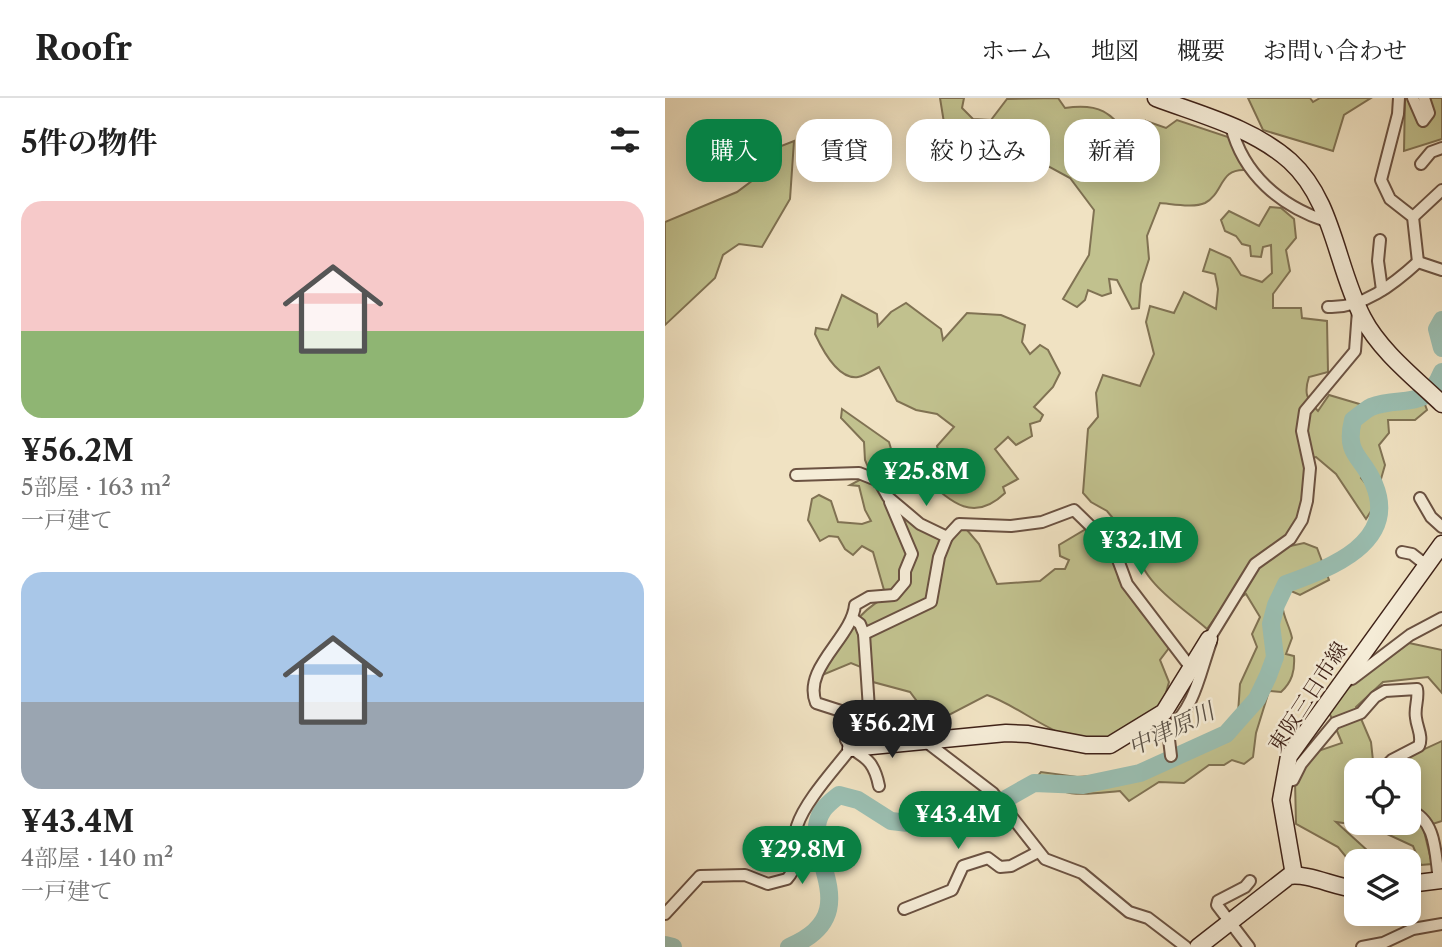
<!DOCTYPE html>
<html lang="ja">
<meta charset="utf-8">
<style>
body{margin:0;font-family:"Libre Caslon Text","Noto Serif JP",serif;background:#f2f2f2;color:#222;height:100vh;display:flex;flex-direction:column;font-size:26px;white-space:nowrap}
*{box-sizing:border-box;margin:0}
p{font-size:23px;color:#767676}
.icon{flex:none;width:38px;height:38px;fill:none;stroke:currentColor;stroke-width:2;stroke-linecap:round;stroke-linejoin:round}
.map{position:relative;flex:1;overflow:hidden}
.panel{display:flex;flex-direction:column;background:#fff;width:665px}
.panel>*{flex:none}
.top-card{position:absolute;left:21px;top:21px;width:651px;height:63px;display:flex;gap:14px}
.fabs{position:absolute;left:679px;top:660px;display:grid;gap:14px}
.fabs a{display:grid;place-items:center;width:77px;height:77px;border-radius:14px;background:#fff;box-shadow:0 4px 18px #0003;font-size:35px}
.price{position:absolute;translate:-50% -60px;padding:0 16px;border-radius:24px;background:#0b8043;color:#fff;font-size:23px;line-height:46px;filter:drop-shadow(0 2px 4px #0008)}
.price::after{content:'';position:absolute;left:50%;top:42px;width:21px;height:16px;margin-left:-10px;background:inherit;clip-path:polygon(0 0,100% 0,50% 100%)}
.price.selected{background:#222;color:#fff}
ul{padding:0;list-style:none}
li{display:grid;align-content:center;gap:14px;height:371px;padding:0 21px}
li span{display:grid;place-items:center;height:217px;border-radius:21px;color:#555}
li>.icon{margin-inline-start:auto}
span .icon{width:126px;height:126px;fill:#fffc;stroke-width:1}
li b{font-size:30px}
h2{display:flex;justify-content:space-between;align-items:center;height:84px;padding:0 21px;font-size:30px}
.chip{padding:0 24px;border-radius:21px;background:#fff;box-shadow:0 4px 18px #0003;font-size:24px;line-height:63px}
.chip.selected{background:#0b8043;color:#fff}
header{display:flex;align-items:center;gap:42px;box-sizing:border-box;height:98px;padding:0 35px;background:#fff;border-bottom:2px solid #e0e0e0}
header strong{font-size:33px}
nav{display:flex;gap:38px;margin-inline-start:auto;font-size:24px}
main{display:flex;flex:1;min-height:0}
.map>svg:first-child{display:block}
.green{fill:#c1c18e;stroke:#807253;stroke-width:2}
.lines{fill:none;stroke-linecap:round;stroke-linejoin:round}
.river{stroke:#9abeb1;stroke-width:18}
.street-casing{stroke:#6b5242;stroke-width:14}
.secondary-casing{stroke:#3f2218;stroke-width:19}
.street{stroke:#f5ecd7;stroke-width:10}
.secondary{stroke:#f5ecd7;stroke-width:16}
.labels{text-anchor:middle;stroke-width:5;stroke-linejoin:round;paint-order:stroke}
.street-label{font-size:21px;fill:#3f2218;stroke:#f5ecd7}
.water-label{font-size:23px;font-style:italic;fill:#5a5146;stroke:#f5ecd7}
</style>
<header>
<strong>Roofr</strong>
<nav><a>ホーム</a><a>地図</a><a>概要</a><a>お問い合わせ</a></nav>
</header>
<main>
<section class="panel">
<h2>5件の物件<svg class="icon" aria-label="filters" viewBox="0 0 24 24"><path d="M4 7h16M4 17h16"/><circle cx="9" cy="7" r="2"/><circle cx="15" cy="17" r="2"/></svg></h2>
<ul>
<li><span style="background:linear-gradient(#f6c9c9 60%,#8fb573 0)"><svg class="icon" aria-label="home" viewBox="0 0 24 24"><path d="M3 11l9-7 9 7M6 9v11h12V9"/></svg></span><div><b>¥56.2M</b><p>5部屋 · 163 m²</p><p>一戸建て</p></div></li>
<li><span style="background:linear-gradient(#a9c7e8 60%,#9aa5b1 0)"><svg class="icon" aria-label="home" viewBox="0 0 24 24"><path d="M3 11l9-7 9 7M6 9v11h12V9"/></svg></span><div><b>¥43.4M</b><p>4部屋 · 140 m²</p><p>一戸建て</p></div></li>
</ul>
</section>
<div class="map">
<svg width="777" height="849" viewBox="0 0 777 849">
<rect width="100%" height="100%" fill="#f0e2c2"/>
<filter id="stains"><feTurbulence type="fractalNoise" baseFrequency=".00286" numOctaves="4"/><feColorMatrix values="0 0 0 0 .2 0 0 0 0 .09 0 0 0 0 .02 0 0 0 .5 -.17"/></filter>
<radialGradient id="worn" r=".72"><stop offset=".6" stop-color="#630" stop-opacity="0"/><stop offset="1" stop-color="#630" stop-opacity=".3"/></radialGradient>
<g class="green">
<path d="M275,0H299L297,10L308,21L326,22L342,1L393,0L400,10C435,5 445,14 466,40L481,33V23L501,30L512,22L566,40L581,72C554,70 559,95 540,105C529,110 508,106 495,105L482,138L484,161L476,186L474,210L467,211L452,182L444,181L446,195L437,198L423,192L420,202L412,209L398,201L424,157L429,112L405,80L383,68L352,74L334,83L303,74L306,57L280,31Z"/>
<path d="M583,0H645L648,4L655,0H706L679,17L668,53L598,32Z"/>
<path d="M740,0H777V41L739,53Z"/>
<path d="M129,43L125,101L97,149L74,146L58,157L50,180L0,227V124L72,94L96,76L111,50Z"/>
<path d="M605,109L616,110L629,121L631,140L621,152L625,173L608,196V210H636L637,220L662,223L663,274L644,279C639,294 641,301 653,313L664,297L718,313L759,304L762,312L750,322H723L724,335L714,347L720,367L716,381L704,370L696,380L707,393L710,407L701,421L671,376L651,359L639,361C641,376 641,392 637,406C634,422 624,433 621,449L639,445L652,450L664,482L635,497L626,493C608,506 624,523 627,540L621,556L629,558C630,573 627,584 616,594L604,593L591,635L588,659L579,666L567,662L559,667H544L519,685L494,684L464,703L455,693C423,696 397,702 372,679L376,674L412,679L446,677L483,666L524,648H551L572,630L575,586L592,549L587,536L595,519L581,496L555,513L542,531C521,512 472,482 473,450L442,413L426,404L418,395L423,331L433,319L431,295L438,277L475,288L489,256L481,224L485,208L509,215L519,194L551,211L553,191L550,176L538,173L545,151L565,160L576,177L597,184L607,175L606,147L598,149L596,159L586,158L585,148L577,146L571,138L560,133L556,122L564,113L594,128Z"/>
<path d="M177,197L212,216L213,228L226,214L241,205L276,231L278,242L302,215L336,217L360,227L357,244L365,256L375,247L383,252L395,275L388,289L369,309L378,317L375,323L365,326L367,338L351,347L343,339L330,351L353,381L338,389L340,395C309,425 287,405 261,381L275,361L272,348L289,329L272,316L251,312L232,303L214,269C208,272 200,278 193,279C173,282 157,251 150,236L151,230L163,232Z"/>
<path d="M177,311L224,344L233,374L225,407L275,442L284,441L293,431L302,432L314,446L332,486L375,483L390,471H400L404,462L395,458L394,447L421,431L448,453L454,482L476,514L495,534L504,550L495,562L504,584L496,612C480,621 461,637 443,642C402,653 357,608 322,597L282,618L260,614L245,594L208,584L196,569L186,565L155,578C172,548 189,515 221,499L208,454L197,448L188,457L180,451L173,439L164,438L155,443L143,422L147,401L154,397L166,403L173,424L197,426L206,423L200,412L194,388L185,387L206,376L200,362L199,344L176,320Z"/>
<path d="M744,545L777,552V595L763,579L718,584L691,609L706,644L709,672H691V724H744V672H714L777,643V723L758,729L767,766L756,767L748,748L707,729L671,724L714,763H691V771L673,749L631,726L630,683L650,654L677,645L664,614L675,596Z"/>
</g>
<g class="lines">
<g class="river">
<path d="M777,222L772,231L777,250"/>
<path d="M0,847L8,849"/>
<path d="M124,849C208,814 130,752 158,712C162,706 169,701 174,697L193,702L226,723L252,726L275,724L323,711L369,685L418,687L475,675L561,636L592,601L603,578L610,559L606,526L611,507L621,486C662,471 734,446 709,386C698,358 679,358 688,322C694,318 700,312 706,309C737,297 761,314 777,274"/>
</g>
<defs>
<g id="street">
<path d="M734,0L733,16L716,82L725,101L748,119L753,164"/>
<path d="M748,0L758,23L764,15L759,0"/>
<path d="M566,28C578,76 615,108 661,123"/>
<path d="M756,66L766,54L777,50"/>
<path d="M748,119L777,92"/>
<path d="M715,142L713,163L717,192"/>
<path d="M753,164L777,172"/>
<path d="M663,209C697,211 729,186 753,164"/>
<path d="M131,377L194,375L214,383L223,399L255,426L282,439L294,426L346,428L377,424L409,412L449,451L462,486L526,570"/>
<path d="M755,400L766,419L777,429"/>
<path d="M737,454L747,456L761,467"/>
<path d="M187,520L195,526L199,536L204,611L201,618L184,627L181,642C189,660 207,652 214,688"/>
<path d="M199,536L266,504L274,459L282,439"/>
<path d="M680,578L687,581L691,578L745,537L777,520"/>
<path d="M187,625L179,614L151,605C137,570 187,540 190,507L204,499L229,497L240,484V473L247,456L225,404"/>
<path d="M263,641L264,646L328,695L380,761L417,775L464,814L483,820L521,849"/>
<path d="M506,658L503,633C531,607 534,577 546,544L544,541L590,466L625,441L637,422L642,403L645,370L637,333L640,313L690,253L693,212"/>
<path d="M617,685L628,682L636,666L670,625L696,615L710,599L720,593L752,591C754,601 749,610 751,620C752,630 758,638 754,648L727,662L717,672"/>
<path d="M744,712C772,722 770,756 774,782"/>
<path d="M239,811L287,792L298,768L323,760L335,769L346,768L373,754"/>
<path d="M0,816L35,778L80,777L103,786L122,781C138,763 126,748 132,728C140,703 170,671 186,650"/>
<path d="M584,849L552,807L553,803L580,789L585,783"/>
<path d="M697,849L718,845L748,831L777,826"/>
</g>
<g id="secondary">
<path d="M491,0C536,17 588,30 625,63C669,103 671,169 698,220C715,253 751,281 777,306"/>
<path d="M186,650L341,635L363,636L421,647H445L499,614L544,541"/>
<path d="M629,777L616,702L624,658L777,446"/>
<path d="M744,786L777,782"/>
<path d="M533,849L624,778C644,775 669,789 691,791"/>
</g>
</defs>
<use href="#street" class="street-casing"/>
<use href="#secondary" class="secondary-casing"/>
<use href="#street" class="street"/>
<use href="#secondary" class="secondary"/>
</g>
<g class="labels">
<g class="street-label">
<text transform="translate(643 599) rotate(-57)" y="7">東阪三日市線</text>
</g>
<g class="water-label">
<text transform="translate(506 631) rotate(-25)" y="8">中津原川</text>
</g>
</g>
<rect width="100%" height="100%" filter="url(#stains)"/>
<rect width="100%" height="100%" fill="url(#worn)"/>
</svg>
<div class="fabs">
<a><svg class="icon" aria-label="locate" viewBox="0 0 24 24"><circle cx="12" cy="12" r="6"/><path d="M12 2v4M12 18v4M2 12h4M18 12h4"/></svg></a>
<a><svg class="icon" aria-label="layers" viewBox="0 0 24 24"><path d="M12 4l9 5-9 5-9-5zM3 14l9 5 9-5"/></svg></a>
</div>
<b class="price" style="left:261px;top:410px">¥25.8M</b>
<b class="price" style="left:476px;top:479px">¥32.1M</b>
<b class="price selected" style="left:227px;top:662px">¥56.2M</b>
<b class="price" style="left:293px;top:753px">¥43.4M</b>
<b class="price" style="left:137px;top:788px">¥29.8M</b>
<div class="top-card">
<a class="chip selected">購入</a>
<a class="chip">賃貸</a>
<a class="chip">絞り込み</a>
<a class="chip">新着</a>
</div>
</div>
</main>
